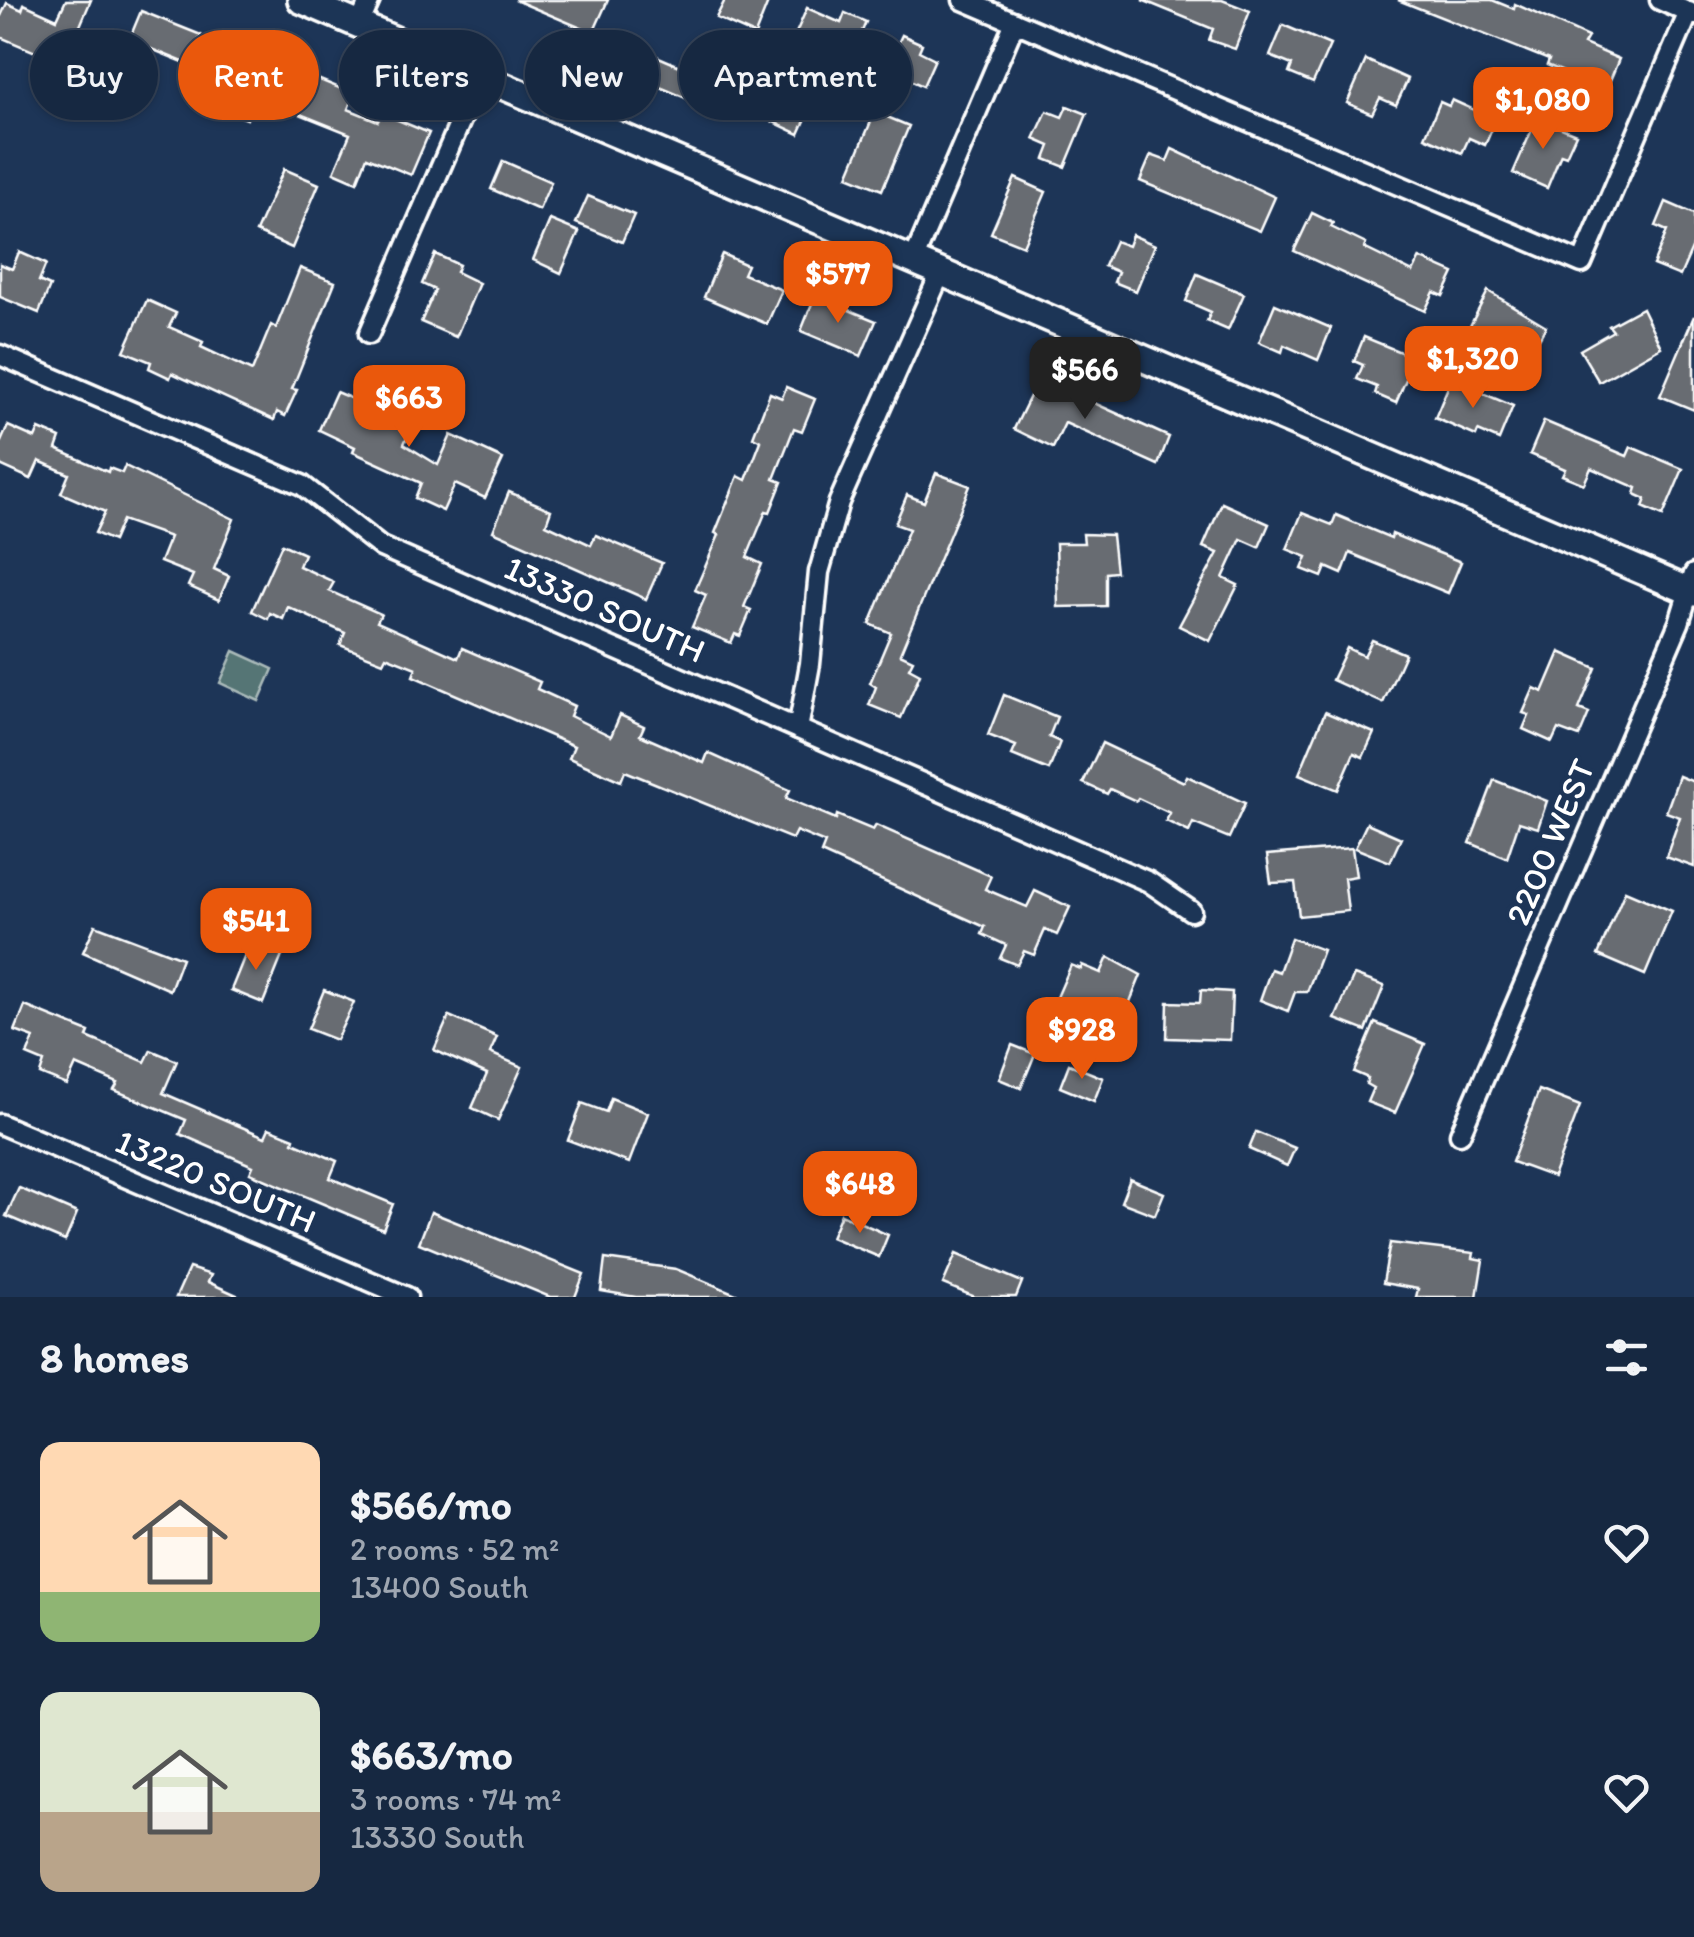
<!DOCTYPE html>
<meta charset="utf-8">
<style>
body{margin:0;font-family:Itim,sans-serif;background:#1f3048;color:#f1f3f6;height:100vh;display:flex;flex-direction:column;font-size:38px;white-space:nowrap}
*{box-sizing:border-box;margin:0}
p{font-size:32px;color:#9ea6b1}
.icon{flex:none;width:55px;height:55px;fill:none;stroke:currentColor;stroke-width:2;stroke-linecap:round;stroke-linejoin:round}
.map{position:relative;height:1297px;overflow:hidden}
.panel{display:flex;flex-direction:column;background:#162841;flex:1}
.panel>*{flex:none}
.banner{position:absolute;left:30px;top:30px;width:1000px;height:90px;display:flex;gap:20px}
.price{position:absolute;translate:-50% -85px;padding:0 22px;border-radius:20px;background:#ea580c;color:#fff;font-size:32px;line-height:65px;filter:drop-shadow(0 2px 5px #0008)}
.price::after{content:'';position:absolute;left:50%;top:60px;width:30px;height:22px;margin-left:-15px;background:inherit;clip-path:polygon(0 0,100% 0,50% 100%)}
.price.on{background:#222;color:#fff}
ul{padding:0;list-style:none}
li{display:flex;align-items:center;gap:30px;height:250px;padding:0 40px}
li span{display:grid;place-items:center;flex:none;width:280px;height:200px;border-radius:20px;color:#555}
li>.icon{margin-inline-start:auto}
span .icon{width:120px;height:120px;fill:#fffc;stroke-width:1}
li b{font-size:42px}
h2{display:flex;justify-content:space-between;align-items:center;height:120px;padding:0 40px;font-size:42px}
.tag{padding:0 35px;border-radius:45px;background:#162841;box-shadow:0 2px 8px #0004,0 0 0 2px #35445a;font-size:35px;line-height:90px}
.tag.on{background:#ea580c;color:#fff}
.map>svg:first-child{display:block}
.green{fill:#547474;stroke:#aababa;stroke-width:2.5}
.building{fill:#686c72;stroke:#fff;stroke-width:2.5}
.lines{fill:none;stroke-linecap:round;stroke-linejoin:round}
.street-casing{stroke:#fff;stroke-width:25}
.secondary-casing{stroke:#fff;stroke-width:32}
.street{stroke:#1d3557;stroke-width:18}
.secondary{stroke:#1d3557;stroke-width:25}
.labels{text-anchor:middle;stroke-width:8;stroke-linejoin:round;paint-order:stroke}
.street-label{font-size:35px;fill:#fff;stroke:#1d3557}
</style>
<div class="map">
<svg width="1694" height="1297" viewBox="0 0 1694 1297">
<rect width="100%" height="100%" fill="#1d3557"/>
<filter id="ink" filterUnits="userSpaceOnUse"><feTurbulence type="fractalNoise" baseFrequency=".01" numOctaves="2"/><feDisplacementMap in="SourceGraphic" scale="20" xChannelSelector="R" yChannelSelector="G"/><feConvolveMatrix kernelMatrix="1 2 1 2 8 2 1 2 1" color-interpolation-filters="sRGB"/></filter>
<g filter="url(#ink)">
<path class="green" d="M234,651L273,669L259,701L220,683Z"/>
<g class="building">
<path d="M66,0H91L77,33L134,59L121,90L86,74L91,62L53,45L47,57L0,37V18L7,3L22,10L24,4L57,19Z"/>
<path d="M515,0H608L593,33Z"/>
<path d="M725,0H769L755,35L716,18Z"/>
<path d="M1142,0H1222L1250,11L1235,49L1209,40L1213,29Z"/>
<path d="M1398,0H1492L1514,9L1515,4L1588,37L1584,44L1619,59L1606,90L1547,65L1549,60Z"/>
<path d="M807,8L841,23L845,13L866,22L851,57L796,33Z"/>
<path d="M141,11L201,35L199,40L244,60L232,88L196,73L198,68L129,40Z"/>
<path d="M1283,25L1330,45L1313,83L1289,73L1292,65L1270,56Z"/>
<path d="M902,35L922,44L919,51L935,59L923,86L886,69Z"/>
<path d="M647,52L703,76L693,101L636,77Z"/>
<path d="M1366,60L1408,79L1396,105L1380,98L1372,114L1347,103Z"/>
<path d="M315,78L354,94L348,109L378,121L381,113L429,133L411,175L367,157L357,182L334,172L350,134L300,114Z"/>
<path d="M759,79L813,103L799,134L769,120L773,111L750,100Z"/>
<path d="M223,85L255,98L247,119L214,106Z"/>
<path d="M1452,100L1496,120L1485,145L1469,138L1462,153L1425,137L1440,102L1449,106Z"/>
<path d="M1067,106L1087,114L1065,167L1045,159L1050,146L1034,139L1047,111L1062,117Z"/>
<path d="M875,112L909,126L882,190L848,176Z"/>
<path d="M1537,118L1576,134L1566,156L1561,154L1547,188L1513,173Z"/>
<path d="M1172,149L1275,197L1260,231L1140,181L1151,155L1167,161Z"/>
<path d="M503,161L551,182L539,210L491,189Z"/>
<path d="M284,169L319,184L292,248L256,232Z"/>
<path d="M1015,178L1046,192L1023,246L991,233Z"/>
<path d="M588,196L634,215L622,242L576,223Z"/>
<path d="M1666,202L1694,214V244L1680,276L1653,265L1667,231L1656,226Z"/>
<path d="M1312,213L1333,223L1331,227L1366,244L1364,248L1413,272L1420,258L1454,273L1443,296L1434,292L1425,311L1294,251Z"/>
<path d="M550,220L579,232L561,273L533,260Z"/>
<path d="M1132,235L1155,245L1136,291L1114,282L1118,272L1104,266L1115,241L1128,246Z"/>
<path d="M19,252L46,264L39,281L50,286L39,313L0,297V264L12,269Z"/>
<path d="M435,254L459,265L456,272L479,283L456,337L421,322L435,290L422,284Z"/>
<path d="M722,254L747,265L743,274L782,290L767,324L704,297Z"/>
<path d="M300,268L335,282L292,389L297,390L285,416L277,412L274,420L172,373L170,378L149,368L151,362L124,351L147,300L176,313L169,327L203,342L201,347L252,371L271,325L276,328Z"/>
<path d="M1197,274L1244,294L1228,330L1207,321L1211,312L1186,301Z"/>
<path d="M1488,291L1546,326L1527,361L1468,330Z"/>
<path d="M815,296L876,321L861,356L801,331Z"/>
<path d="M1275,304L1331,328L1318,360L1284,345L1282,352L1259,342Z"/>
<path d="M1642,308L1661,347L1599,382L1580,350L1613,331L1609,326Z"/>
<path d="M1694,316V410L1660,396Z"/>
<path d="M1364,337L1415,358L1396,403L1375,394L1377,387L1357,379L1363,365L1354,361Z"/>
<path d="M1039,378L1169,437L1158,465L1065,423L1053,448L1014,429Z"/>
<path d="M1451,380L1513,406L1499,440L1478,431L1476,436L1435,418Z"/>
<path d="M786,387L815,399L802,431L794,428L774,479L782,482L770,512L766,511L747,557L762,564L744,607L751,610L740,636L735,634L731,643L692,627L706,595L695,590L719,535L715,533L738,476L746,480L761,441L753,437L770,393L782,398Z"/>
<path d="M336,392L369,406L374,394L394,403L389,415L412,425L404,444L438,465L451,435L503,459L485,498L455,484L443,511L415,498L421,483L353,452L355,447L319,430Z"/>
<path d="M1544,421L1627,456L1631,447L1683,469L1663,516L1643,507L1646,499L1635,494L1637,488L1591,468L1584,484L1562,475L1565,469L1530,454Z"/>
<path d="M8,426L35,438L39,429L60,438L56,449L108,472L109,468L122,473L125,466L234,519L214,569L229,576L219,600L188,586L193,575L160,562L170,537L122,520L113,541L95,533L105,512L61,493L69,474L39,461L31,479L0,465V444Z"/>
<path d="M936,473L970,486L900,654L913,660L909,668L920,674L901,718L869,705L876,687L870,683L891,633L870,624L909,529L895,524L907,495L924,502Z"/>
<path d="M509,492L551,510L546,524L591,545L596,535L662,563L646,599L493,531Z"/>
<path d="M1222,503L1269,524L1259,547L1241,539L1223,578L1238,585L1210,641L1179,626L1218,553L1203,547Z"/>
<path d="M1302,513L1332,525L1336,515L1391,538L1392,534L1461,562L1448,593L1350,553L1342,574L1326,567L1322,577L1302,569L1307,557L1287,549Z"/>
<path d="M1083,534L1112,535L1116,572L1106,573V606L1058,607L1056,543H1084Z"/>
<path d="M282,544L304,554L299,566L334,582L329,591L381,614L377,622L458,658L462,648L540,682L537,689L574,706L570,716L611,736L620,715L644,726L640,735L704,763L708,753L790,790L786,798L836,819L837,815L873,830L876,825L991,876L985,889L1027,907L1035,891L1070,907L1057,935L1045,930L1034,955L1024,951L1017,965L1000,958L1006,945L982,934L985,927L821,853L825,843L796,831L792,839L625,771L621,781L569,758L574,746L413,676L416,668L386,656L383,662L340,645L345,633L288,607L283,619L270,613L268,619L252,611Z"/>
<path d="M1372,640L1405,654L1383,703L1332,680L1347,648L1364,656Z"/>
<path d="M1560,652L1596,668L1579,709L1589,713L1579,737L1558,729L1552,742L1523,729L1529,715L1523,713L1534,688L1543,692Z"/>
<path d="M1004,695L1057,717L1049,737L1060,742L1049,770L1012,755L1016,746L988,735Z"/>
<path d="M1325,712L1374,733L1363,757L1354,753L1338,790L1299,774Z"/>
<path d="M1102,743L1184,782L1187,776L1245,803L1229,838L1193,823L1189,832L1166,821L1170,813L1138,798L1136,801L1110,789L1107,794L1083,783Z"/>
<path d="M1679,776L1694,782V867L1666,857L1680,817L1666,812Z"/>
<path d="M1494,780L1547,801L1538,828L1519,822L1507,858L1470,843Z"/>
<path d="M1367,823L1401,838L1390,862L1355,848Z"/>
<path d="M1352,848L1356,876L1344,878L1348,911L1299,916L1295,882L1271,883L1267,855Z"/>
<path d="M1625,891L1672,911L1645,975L1598,955Z"/>
<path d="M95,925L182,958L170,990L83,952Z"/>
<path d="M1291,938L1323,950L1307,992H1295L1288,1011L1260,1000L1271,969L1279,972Z"/>
<path d="M250,943L282,956L263,1003L231,990Z"/>
<path d="M1108,957L1141,975L1127,1009L1114,1003L1105,1023L1055,1002L1071,965L1081,969L1082,965L1101,973Z"/>
<path d="M1354,975L1384,986L1366,1031L1335,1019Z"/>
<path d="M324,990L354,1002L336,1040L308,1029Z"/>
<path d="M1201,990L1232,992L1230,1040L1167,1038L1168,1002L1200,1003Z"/>
<path d="M25,1006L89,1032L87,1037L145,1062L151,1050L177,1061L163,1093L265,1137L269,1128L294,1138L293,1142L337,1161L330,1178L393,1204L383,1229L250,1173L253,1166L180,1134L186,1120L114,1090L118,1083L76,1065L67,1085L40,1074L44,1062L27,1055L34,1038L15,1031Z"/>
<path d="M449,1016L497,1037L490,1053L522,1067L498,1120L472,1108L487,1074L434,1050Z"/>
<path d="M1375,1023L1425,1044L1395,1113L1367,1102L1373,1088L1366,1084L1368,1078L1354,1072Z"/>
<path d="M1012,1045L1035,1054L1021,1088L999,1079Z"/>
<path d="M1069,1064L1103,1078L1094,1101L1060,1087Z"/>
<path d="M1539,1090L1580,1106L1553,1177L1512,1162Z"/>
<path d="M611,1098L648,1113L629,1163L568,1140L582,1103L606,1112Z"/>
<path d="M1256,1132L1295,1148L1287,1166L1249,1149Z"/>
<path d="M1130,1179L1164,1193L1155,1215L1121,1202Z"/>
<path d="M19,1188L77,1213L65,1241L6,1216Z"/>
<path d="M431,1212L584,1274L575,1297H550L419,1243Z"/>
<path d="M841,1214L888,1235L879,1257L831,1237Z"/>
<path d="M1390,1243L1474,1253L1473,1258L1483,1260L1477,1297H1416L1418,1289L1383,1283Z"/>
<path d="M956,1254L1022,1282L1016,1297H975L943,1284Z"/>
<path d="M605,1259L676,1269L743,1297H636L601,1291Z"/>
<path d="M189,1268L211,1275L208,1282L241,1297H176Z"/>
</g>
<g class="lines">
<defs>
<g id="street">
<path d="M963,0L1582,263L1689,12"/>
<path d="M1660,0L1694,15"/>
<path d="M359,25L370,0"/>
<path d="M913,261L1015,22"/>
<path d="M369,334L480,76"/>
<path d="M0,355L302,485L381,547L1149,882L1191,911"/>
<path d="M798,729L810,664L819,572L839,502L940,274"/>
<path d="M0,1124L407,1297"/>
<path d="M1460,1134L1679,623L1694,574"/>
</g>
<path id="secondary" d="M301,0L1694,593"/>
</defs>
<use href="#street" class="street-casing"/>
<use href="#secondary" class="secondary-casing"/>
<use href="#street" class="street"/>
<use href="#secondary" class="secondary"/>
</g>
</g>
<g class="labels">
<g class="street-label">
<text transform="translate(605 609) rotate(24)" y="12">13330 SOUTH</text>
<text transform="translate(1550 842) rotate(-67)" y="12">2200 WEST</text>
<text transform="translate(216 1181) rotate(23)" y="12">13220 SOUTH</text>
</g>
</g>
</svg>
<b class="price" style="left:1543px;top:152px">$1,080</b>
<b class="price" style="left:838px;top:326px">$577</b>
<b class="price" style="left:1473px;top:411px">$1,320</b>
<b class="price on" style="left:1085px;top:422px">$566</b>
<b class="price" style="left:409px;top:450px">$663</b>
<b class="price" style="left:256px;top:973px">$541</b>
<b class="price" style="left:1082px;top:1082px">$928</b>
<b class="price" style="left:860px;top:1236px">$648</b>
<div class="banner">
<a class="tag">Buy</a>
<a class="tag on">Rent</a>
<a class="tag">Filters</a>
<a class="tag">New</a>
<a class="tag">Apartment</a>
</div>
</div>
<section class="panel">
<h2>8 homes<svg class="icon" aria-label="filters" viewBox="0 0 24 24"><path d="M4 7h16M4 17h16"/><circle cx="9" cy="7" r="2"/><circle cx="15" cy="17" r="2"/></svg></h2>
<ul>
<li><span style="background:linear-gradient(#ffd9b3 75%,#8fb573 0)"><svg class="icon" aria-label="home" viewBox="0 0 24 24"><path d="M3 11l9-7 9 7M6 9v11h12V9"/></svg></span><div><b>$566/mo</b><p>2 rooms · 52 m²</p><p>13400 South</p></div><svg class="icon" aria-label="heart" viewBox="0 0 24 24"><path d="M12 20l-8-8c-3-5 5-10 8-4 3-6 11-1 8 4z"/></svg></li>
<li><span style="background:linear-gradient(#dfe7d0 60%,#b9a48a 0)"><svg class="icon" aria-label="home" viewBox="0 0 24 24"><path d="M3 11l9-7 9 7M6 9v11h12V9"/></svg></span><div><b>$663/mo</b><p>3 rooms · 74 m²</p><p>13330 South</p></div><svg class="icon" aria-label="heart" viewBox="0 0 24 24"><path d="M12 20l-8-8c-3-5 5-10 8-4 3-6 11-1 8 4z"/></svg></li>
</ul>
</section>
